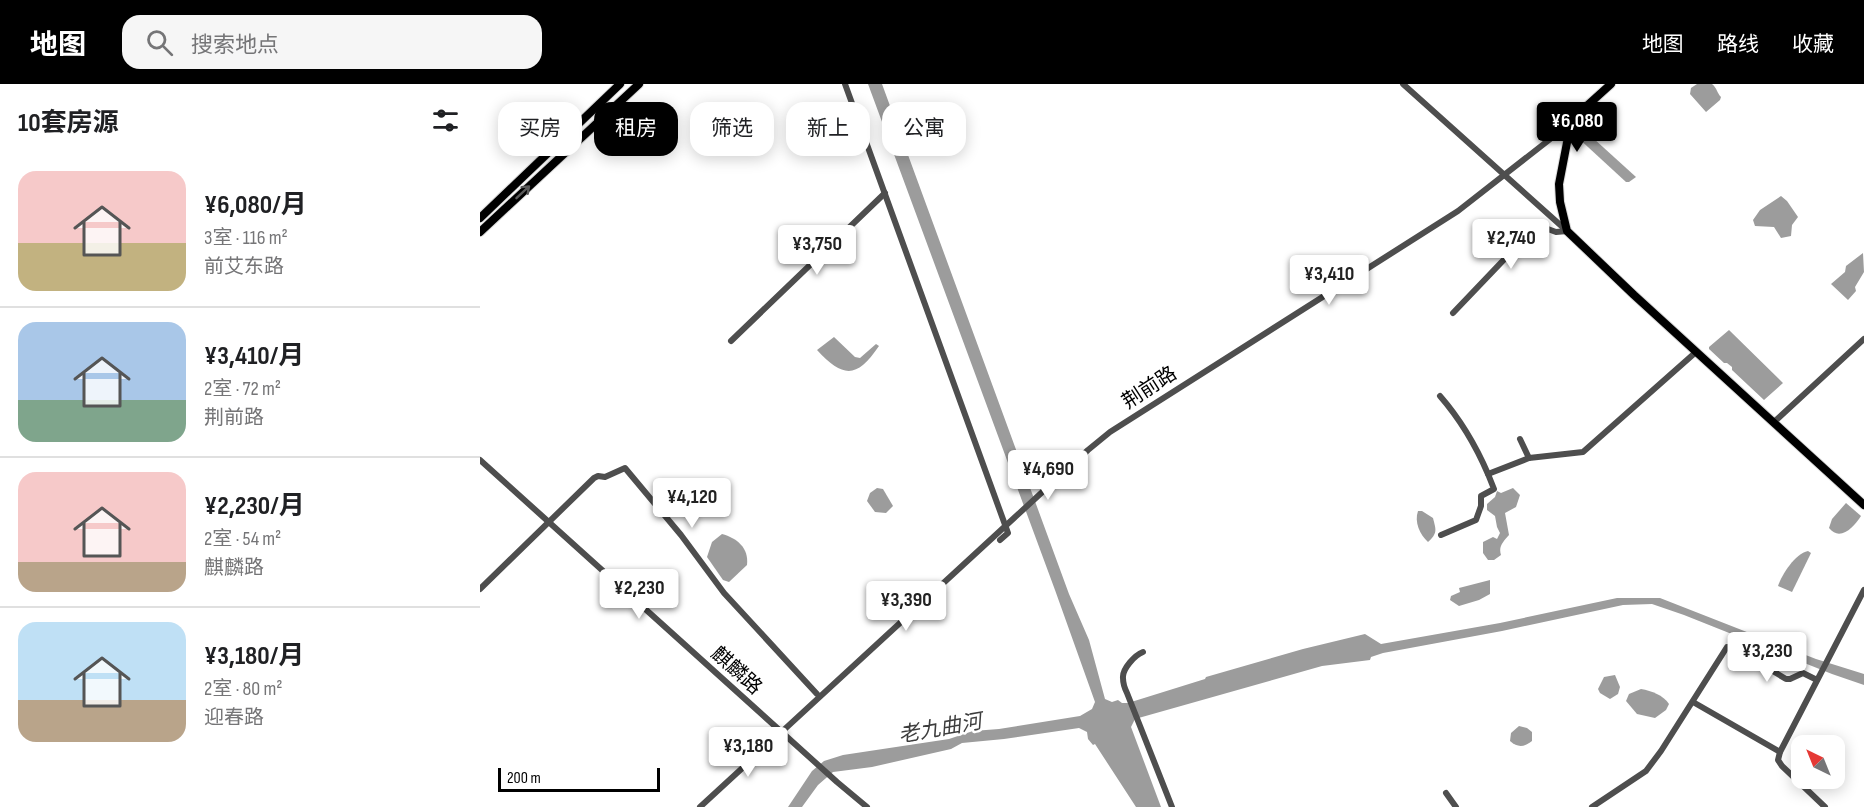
<!DOCTYPE html>
<html lang="zh">
<meta charset="utf-8">
<style>
body{margin:0;font-family:"Sofia Sans Condensed","Noto Sans SC",sans-serif;background:#f6f6f6;color:#202124;height:100vh;display:flex;flex-direction:column;font-size:22px;white-space:nowrap}
*{box-sizing:border-box;margin:0}
p{font-size:20px;color:#757577}
.icon{flex:none;width:33px;height:33px;fill:none;stroke:currentColor;stroke-width:2;stroke-linecap:round;stroke-linejoin:round}
.map{position:relative;flex:1;overflow:hidden}
.drawer{display:flex;flex-direction:column;background:#fff;width:480px}
.drawer>*{flex:none}
.guide{position:absolute;left:18px;top:18px;width:570px;height:54px;display:flex;gap:12px}
.needle{width:39px;rotate:317deg}
.tools{position:absolute;left:1311px;top:651px;display:grid;gap:12px}
.tools a{display:grid;place-items:center;width:54px;height:54px;border-radius:12px;background:#fff;box-shadow:0 3px 15px #0003;font-size:30px}
.scale{position:absolute;left:18px;bottom:15px;width:162px;box-sizing:border-box;padding-left:6px;border:3px solid #000;border-top:0;font-size:16px;line-height:21px;white-space:nowrap;color:#000;-webkit-text-stroke:4px #fff;paint-order:stroke}
.price{position:absolute;translate:-50% -51px;padding:0 14px;border-radius:6px;background:#fff;color:#222;font-size:20px;line-height:39px;filter:drop-shadow(0 2px 3px #0008)}
.price::after{content:'';position:absolute;left:50%;top:36px;width:18px;height:14px;margin-left:-9px;background:inherit;clip-path:polygon(0 0,100% 0,50% 100%)}
.price.active{background:#000;color:#fff}
ul{padding:0;list-style:none}
li{display:flex;align-items:center;gap:18px;height:150px;padding:0 18px}
li+li{border-top:2px solid #e0e0e0}
li span{display:grid;place-items:center;flex:none;width:168px;height:120px;border-radius:18px;color:#555}
li>.icon{margin-inline-start:auto}
span .icon{width:72px;height:72px;fill:#fffc;stroke-width:1}
li b{font-size:26px}
h2{display:flex;justify-content:space-between;align-items:center;height:72px;padding:0 18px;font-size:26px}
.chip{padding:0 21px;border-radius:18px;background:#fff;box-shadow:0 3px 15px #0003;font-size:21px;line-height:54px}
.chip.active{background:#000;color:#fff}
header{display:flex;align-items:center;gap:36px;box-sizing:border-box;height:84px;padding:0 30px;background:#000;color:#fff}
header strong{font-size:28px}
nav{display:flex;gap:33px;margin-inline-start:auto;font-size:21px}
.search{width:420px;height:54px;background:#f6f6f6;display:flex;align-items:center;gap:15px;box-sizing:border-box;padding:0 21px;border-radius:18px;color:#757577;font-size:22px}
main{display:flex;flex:1;min-height:0}
.map>svg:first-child{display:block}
.water{fill:#9c9c9c}
.lines{fill:none;stroke-linecap:round;stroke-linejoin:round}
.major-casing{stroke:#dbdbdb;stroke-width:10}
.minor{stroke:#4e4e4e;stroke-width:6}
.major{stroke:#000;stroke-width:8}
.oneway{stroke:#595959}
.labels{text-anchor:middle;stroke-width:5;stroke-linejoin:round;paint-order:stroke}
.street-label{font-size:20px;fill:#000;stroke:#fff}
.water-label{font-size:21px;font-style:italic;fill:#3d3d3d;stroke:#fff}
</style>
<header>
<strong>地图</strong>
<div class="search"><svg class="icon" aria-label="search" viewBox="0 0 24 24"><circle cx="10" cy="10" r="6"/><path d="M15 15l6 6"/></svg>搜索地点</div>
<nav><a>地图</a><a>路线</a><a>收藏</a></nav>
</header>
<main>
<section class="drawer">
<h2>10套房源<svg class="icon" aria-label="filters" viewBox="0 0 24 24"><path d="M4 7h16M4 17h16"/><circle cx="9" cy="7" r="2"/><circle cx="15" cy="17" r="2"/></svg></h2>
<ul>
<li><span style="background:linear-gradient(#f6c9c9 60%,#c2b280 0)"><svg class="icon" aria-label="home" viewBox="0 0 24 24"><path d="M3 11l9-7 9 7M6 9v11h12V9"/></svg></span><div><b>¥6,080/月</b><p>3室 · 116 m²</p><p>前艾东路</p></div></li>
<li><span style="background:linear-gradient(#a9c7e8 65%,#7fa58c 0)"><svg class="icon" aria-label="home" viewBox="0 0 24 24"><path d="M3 11l9-7 9 7M6 9v11h12V9"/></svg></span><div><b>¥3,410/月</b><p>2室 · 72 m²</p><p>荆前路</p></div></li>
<li><span style="background:linear-gradient(#f6c9c9 75%,#b9a48a 0)"><svg class="icon" aria-label="home" viewBox="0 0 24 24"><path d="M3 11l9-7 9 7M6 9v11h12V9"/></svg></span><div><b>¥2,230/月</b><p>2室 · 54 m²</p><p>麒麟路</p></div></li>
<li><span style="background:linear-gradient(#bfe0f5 65%,#b9a48a 0)"><svg class="icon" aria-label="home" viewBox="0 0 24 24"><path d="M3 11l9-7 9 7M6 9v11h12V9"/></svg></span><div><b>¥3,180/月</b><p>2室 · 80 m²</p><p>迎春路</p></div></li>
</ul>
</section>
<div class="map">
<svg width="1384" height="723" viewBox="0 0 1384 723">
<rect width="100%" height="100%" fill="#fff"/>
<g class="water">
<path d="M388,0H402L589,510L609,556L625,615L632,618L638,616L642,619H648L725,595L726,593L823,565L885,550L901,560L1020,539L1137,514H1180L1336,575L1384,590V601L1352,590L1204,531L1172,520L1143,521L1022,547L903,569L891,573L890,576L842,582L655,635L651,643L681,723H656L615,660L613,661L608,655L607,648L599,644L524,655L482,659L471,665L392,683L353,688L338,701L322,723H308L332,687L344,677L363,671L469,655L493,647L519,645L600,632L612,625L615,618L575,506Z"/>
<path d="M1217,0H1232C1237,4 1237,9 1241,13L1240,16L1226,28L1210,10L1211,4Z"/>
<path d="M1102,44L1156,93L1149,98H1146L1096,52Z"/>
<path d="M1301,112L1307,117L1318,133L1312,141L1311,152L1301,154L1294,143L1275,142L1273,136L1280,126Z"/>
<path d="M1383,169L1384,188L1375,203L1376,207L1368,216L1351,200L1365,188L1366,182Z"/>
<path d="M1249,246L1303,299L1284,316L1252,286V283L1247,279H1244L1229,265V263Z"/>
<path d="M354,253L375,273L380,274L396,260L399,262C377,294 364,295 337,266Z"/>
<path d="M397,404L403,405L413,422L406,429L395,428L387,417L390,409Z"/>
<path d="M1033,404L1040,411L1036,423L1025,429L1029,451C1024,457 1018,462 1021,471L1014,476H1008L1003,469V458L1013,453L1017,455L1020,449L1017,443L1015,432L1007,426V420L1015,413L1017,407L1021,409Z"/>
<path d="M1366,419L1381,432C1374,443 1360,458 1349,444L1352,435Z"/>
<path d="M938,427H942L953,434C956,446 958,449 948,458C940,451 934,438 938,427Z"/>
<path d="M242,450C257,454 269,464 267,481L249,498L243,496L227,473L232,458Z"/>
<path d="M1328,467L1331,469L1312,508L1298,502C1302,490 1315,470 1328,467Z"/>
<path d="M1010,496V510L999,516L979,522L970,516L971,512L980,508L979,504Z"/>
<path d="M1135,591L1140,603L1138,610L1130,615L1120,609L1118,605L1124,593Z"/>
<path d="M1161,605C1172,607 1183,611 1189,620L1186,626L1175,634L1157,630L1146,617L1149,610Z"/>
<path d="M1039,642L1047,644L1052,648V657C1044,663 1038,664 1030,657L1031,649Z"/>
</g>
<g class="lines">
<defs>
<g id="major">
<path d="M1131,0L1099,29L1090,43L1079,100L1080,118L1087,147L1154,211L1384,421"/>
<path d="M0,134L140,0"/>
<path d="M0,148L159,0"/>
</g>
</defs>
<use href="#major" class="major-casing"/>
<g class="minor">
<path d="M365,0L528,449L520,456"/>
<path d="M923,0L1087,147"/>
<path d="M973,229L1057,141L1076,148L1087,147"/>
<path d="M251,257L405,109"/>
<path d="M960,312C980,335 996,362 1008,390"/>
<path d="M1294,338L1384,255"/>
<path d="M1040,355L1049,374"/>
<path d="M0,376L357,698L387,723"/>
<path d="M961,451L996,436L1001,422V412L1014,405L1008,390L1049,374L1103,368L1216,268"/>
<path d="M0,505L114,394L118,392L125,393L145,384L201,451L244,509L337,610"/>
<path d="M663,568C655,571 642,585 643,594C643,599 645,605 647,609L692,723"/>
<path d="M1213,618L1300,668"/>
<path d="M966,709L976,723"/>
<path d="M220,723L608,366L630,348L978,127L1092,38"/>
<path d="M1112,723L1166,687L1181,667L1247,563L1255,564L1306,595H1310L1323,589L1337,596"/>
<path d="M1345,723L1302,682L1298,676L1300,668L1384,506"/>
</g>
<use href="#major" class="major"/>
</g>
<defs><path id="oneway-shaft" d="M-6 0H5M1.5-3L5.5 0L1.5 3" fill="none" stroke-width="1.6" stroke-linecap="round" stroke-linejoin="round" transform="scale(1.5)"/></defs>
<use class="oneway" href="#oneway-shaft" transform="translate(43 108) rotate(-43)"/>
<g class="labels">
<g class="street-label">
<text transform="translate(669 303) rotate(-33)" y="7">荆前路</text>
<text transform="translate(257 586) rotate(42)" y="7">麒麟路</text>
</g>
<g class="water-label">
<text transform="translate(460 644) rotate(-10)" y="7">老九曲河</text>
</g>
</g>
</svg>
<div class="tools">
<a><svg class="needle" viewBox="-14 -14 28 28"><path d="M0-13l5 13h-10z" fill="#e53935"/><path d="M0 13l5-13h-10z" fill="#757577"/></svg></a>
</div>
<div class="scale">200 m</div>
<b class="price active" style="left:1097px;top:69px">¥6,080</b>
<b class="price" style="left:1031px;top:186px">¥2,740</b>
<b class="price" style="left:337px;top:192px">¥3,750</b>
<b class="price" style="left:849px;top:222px">¥3,410</b>
<b class="price" style="left:568px;top:417px">¥4,690</b>
<b class="price" style="left:212px;top:445px">¥4,120</b>
<b class="price" style="left:159px;top:536px">¥2,230</b>
<b class="price" style="left:426px;top:548px">¥3,390</b>
<b class="price" style="left:1287px;top:599px">¥3,230</b>
<b class="price" style="left:268px;top:694px">¥3,180</b>
<div class="guide">
<a class="chip">买房</a>
<a class="chip active">租房</a>
<a class="chip">筛选</a>
<a class="chip">新上</a>
<a class="chip">公寓</a>
</div>
</div>
</main>
